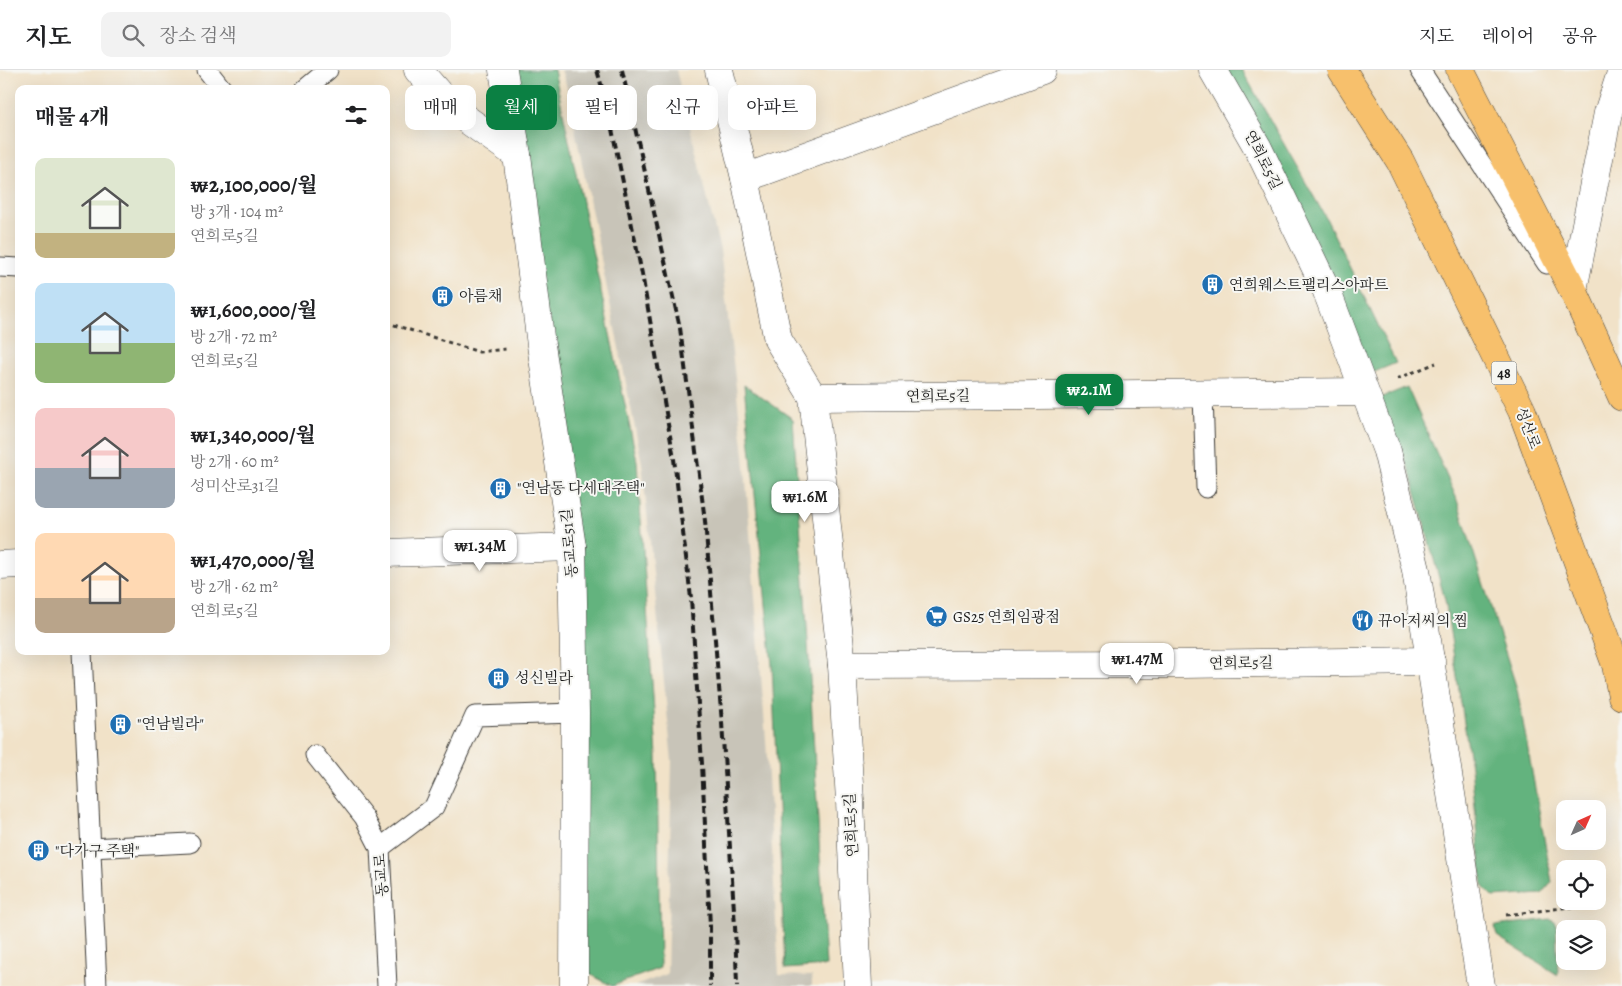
<!DOCTYPE html>
<html lang="ko">
<meta charset="utf-8">
<style>
body{margin:0;font-family:Alegreya,"Noto Serif KR",serif;background:#f2f2f2;color:#202124;height:100vh;display:flex;flex-direction:column;font-size:19px;white-space:nowrap}
*{box-sizing:border-box;margin:0}
p{font-size:16px;color:#757577}
.icon{flex:none;width:28px;height:28px;fill:none;stroke:currentColor;stroke-width:2;stroke-linecap:round;stroke-linejoin:round}
.map{position:relative;flex:1;overflow:hidden}
.side{position:absolute;left:15px;top:15px;width:375px;height:570px;display:flex;flex-direction:column;background:#fff;border-radius:10px;box-shadow:0 5px 20px #0002}
.side>*{flex:none}
.top-card{position:absolute;left:405px;top:15px;width:475px;height:45px;display:flex;gap:10px}
.needle{width:32px;rotate:45deg}
.tools{position:absolute;left:1556px;top:730px;display:grid;gap:10px}
.tools a{display:grid;place-items:center;width:50px;height:50px;border-radius:10px;background:#fff;box-shadow:0 5px 20px #0002;font-size:25px}
.price{position:absolute;translate:-50% -42px;padding:0 11px;border-radius:10px;background:#fff;color:#222;font-size:16px;line-height:32px;filter:drop-shadow(0 1px 2px #0008)}
.price::after{content:'';position:absolute;left:50%;top:30px;width:15px;height:11px;margin-left:-8px;background:inherit;clip-path:polygon(0 0,100% 0,50% 100%)}
.price.on{background:#0b8043;color:#fff}
ul{padding:0;list-style:none}
li{display:flex;align-items:center;gap:15px;height:125px;padding:0 20px}
li span{display:grid;place-items:center;flex:none;width:140px;height:100px;border-radius:10px;color:#555}
li>.icon{margin-inline-start:auto}
span .icon{width:60px;height:60px;fill:#fffc;stroke-width:1}
li b{font-size:21px}
h2{display:flex;justify-content:space-between;align-items:center;height:60px;padding:0 20px;font-size:21px}
.chip{padding:0 18px;border-radius:10px;background:#fff;box-shadow:0 5px 20px #0002;font-size:18px;line-height:45px}
.chip.on{background:#0b8043;color:#fff}
header{display:flex;align-items:center;gap:30px;box-sizing:border-box;height:70px;padding:0 25px;background:#fff;border-bottom:1px solid #e0e0e0}
header strong{font-size:24px}
nav{display:flex;gap:28px;margin-inline-start:auto;font-size:18px}
.search{width:350px;height:45px;background:#f2f2f2;display:flex;align-items:center;gap:12px;box-sizing:border-box;padding:0 18px;border-radius:10px;color:#757577;font-size:19px}
.map>svg:first-child{display:block}
.industrial{fill:#c8c4b8}
.forest{fill:#63b37e;stroke:#40684d}
.lines{fill:none;stroke-linecap:round;stroke-linejoin:round}
.lane-casing{stroke:#3c3a36;stroke-width:21}
.street-casing{stroke:#3c3a36;stroke-width:29}
.primary-casing{stroke:#3c3a36;stroke-width:29}
.path{stroke:#3c3a36;stroke-width:3;stroke-dasharray:4 4;stroke-linecap:butt}
.lane{stroke:#fff;stroke-width:19}
.street{stroke:#fff;stroke-width:28}
.primary{stroke:#f7c06c;stroke-width:28}
.rail{stroke:#1c1c1c;stroke-width:4;stroke-dasharray:8 4;stroke-linecap:butt}
.labels{text-anchor:middle;stroke-width:4;stroke-linejoin:round;paint-order:stroke}
.shield{fill:#f6f6f2;stroke:#5d5d5c;stroke-width:1}
.shield-label{font-size:14px;font-weight:bold;fill:#1c1c1c}
.street-label{font-size:15px;fill:#1c1c1c;stroke:#f6f6f2}
.poi-label{font-size:15px;fill:#1c1c1c;stroke:#f6f6f2;text-anchor:start}
</style>
<header>
<strong>지도</strong>
<div class="search"><svg class="icon" aria-label="search" viewBox="0 0 24 24"><circle cx="10" cy="10" r="6"/><path d="M15 15l6 6"/></svg>장소 검색</div>
<nav><a>지도</a><a>레이어</a><a>공유</a></nav>
</header>
<div class="map">
<svg width="1622" height="916" viewBox="0 0 1622 916">
<rect width="100%" height="100%" fill="#f6f6f2"/>
<filter id="ink" filterUnits="userSpaceOnUse"><feTurbulence type="fractalNoise" baseFrequency=".02" numOctaves="2"/><feDisplacementMap in="SourceGraphic" scale="10" xChannelSelector="R" yChannelSelector="G"/><feConvolveMatrix kernelMatrix="1 2 1 2 8 2 1 2 1" color-interpolation-filters="sRGB"/></filter>
<filter id="wash" filterUnits="userSpaceOnUse"><feTurbulence type="fractalNoise" baseFrequency=".0096" numOctaves="4" result="noise"/><feDisplacementMap in="SourceGraphic" scale="20" xChannelSelector="R" yChannelSelector="G"/><feGaussianBlur stdDeviation="1.12" result="paint"/><feColorMatrix in="noise" values="0 0 0 0 0 0 0 0 0 0 0 0 0 0 0 0 0 1.4 0 .05"/><feComposite in="paint" operator="in"/></filter>
<g filter="url(#wash)">
<rect width="100%" height="100%" fill="#f1e2c8"/>
<path class="industrial" d="M561,0H676L720,180L744,385L766,670L779,905L812,906V916H635L667,904L672,691L642,393L566,14Z"/>
<g class="forest">
<path d="M495,0H554L637,391L657,685L660,898L612,916L575,896V624L545,251Z"/>
<path d="M1224,0H1242L1326,148L1396,293L1372,303Z"/>
<path d="M744,315L793,349L808,572L826,896L785,899L772,595Z"/>
<path d="M1407,317L1456,427L1517,619L1552,812L1542,824L1493,827L1483,817L1471,697L1445,530L1410,402L1380,328Z"/>
<path d="M1550,849L1556,853L1558,905L1497,866L1495,856Z"/>
</g>
</g>
<g filter="url(#ink)">
<g class="lines">
<defs>
<g id="lane">
<path d="M207,0L222,19"/>
<path d="M1420,0L1547,194"/>
<path d="M305,19L328,0"/>
<path d="M0,197L19,198"/>
<path d="M1203,324L1206,418"/>
<path d="M82,581L97,916"/>
<path d="M315,685L364,747L380,778L387,916"/>
<path d="M90,778L190,773"/>
<path d="M380,778L434,737L475,646L575,643"/>
</g>
<g id="street">
<path d="M418,0L452,39L517,85"/>
<path d="M503,0L517,85L541,275L572,477L575,643L574,916"/>
<path d="M719,0L745,108L778,270L813,327L842,595L850,731L858,916"/>
<path d="M1213,0L1258,78L1326,219L1387,381L1416,500L1481,916"/>
<path d="M745,108L1042,0"/>
<path d="M1573,220L1608,43L1622,0"/>
<path d="M813,327L1364,322"/>
<path d="M386,483L572,477"/>
<path d="M0,495L19,494"/>
<path d="M842,595L1182,594L1431,591"/>
</g>
<g id="primary">
<path d="M1342,0L1400,91L1522,341L1616,595L1622,626"/>
<path d="M1460,0L1573,220L1622,327"/>
</g>
</defs>
<use href="#lane" class="lane-casing"/>
<use href="#street" class="street-casing"/>
<use href="#primary" class="primary-casing"/>
<g class="path">
<path d="M386,254H391L479,282L506,279"/>
<path d="M1397,309L1436,293"/>
<path d="M1506,845L1603,833"/>
</g>
<use href="#lane" class="lane"/>
<use href="#street" class="street"/>
<use href="#primary" class="primary"/>
<g class="rail">
<path d="M597,0L607,35L642,204L674,389L691,528L702,694L710,856V916"/>
<path d="M622,0L680,258L705,451L722,653L735,856L737,916"/>
</g>
</g>
</g>
<defs>
<symbol id="building-disc" viewBox="-11 -11 22 22"><circle r="9.5" fill="#1f6fb2" stroke="#f6f6f2"/><path d="M-4-6H4V6H1V3H-1V6H-4ZM-2.5-4.3h1.7v1.8h-1.7ZM.8-4.3h1.7v1.8H.8ZM-2.5-1h1.7V.8h-1.7ZM.8-1h1.7V.8H.8Z" fill="#fff"/></symbol>
<symbol id="supermarket-disc" viewBox="-11 -11 22 22"><circle r="9.5" fill="#1f6fb2" stroke="#f6f6f2"/><path d="M-6-5.5h2.5l.6 2H6L4.5 2H-2.5L-4.4-4H-6ZM-1.5 3.2a1.3 1.3 0 1 0 .1 0ZM3 3.2a1.3 1.3 0 1 0 .1 0Z" fill="#fff"/></symbol>
<symbol id="restaurant-disc" viewBox="-11 -11 22 22"><circle r="9.5" fill="#1f6fb2" stroke="#f6f6f2"/><path d="M-5-6h1v4h1v-4h1v4h1v-4h1v5L-1.5 .5V6h-2V.5L-5-1ZM5-6V6H3V1.5H1.5Q1.5-4 5-6Z" fill="#fff"/></symbol>
</defs>
<g fill-rule="evenodd">
<use href="#building-disc" x="1200" y="202" width="25" height="25"/>
<use href="#building-disc" x="430" y="214" width="25" height="25"/>
<use href="#building-disc" x="488" y="406" width="25" height="25"/>
<use href="#supermarket-disc" x="924" y="534" width="25" height="25"/>
<use href="#restaurant-disc" x="1350" y="538" width="25" height="25"/>
<use href="#building-disc" x="486" y="596" width="25" height="25"/>
<use href="#building-disc" x="108" y="642" width="25" height="25"/>
<use href="#building-disc" x="26" y="768" width="25" height="25"/>
</g>
<g class="labels">
<rect class="shield" x="1491.5" y="291.5" width="25" height="23" rx="4"/>
<g class="shield-label">
<text x="1504" y="308">48</text>
</g>
<g class="street-label">
<text transform="translate(1263 90) rotate(63)" y="5">연희로5길</text>
<text transform="translate(938 326) rotate(-1)" y="5">연희로5길</text>
<text transform="translate(1528 358) rotate(69)" y="5">성산로</text>
<text transform="translate(569 473) rotate(-95)" y="5">동교로51길</text>
<text transform="translate(1241 593) rotate(-1)" y="5">연희로5길</text>
<text transform="translate(851 755) rotate(-93)" y="5">연희로5길</text>
<text transform="translate(381 805) rotate(-94)" y="5">동교로</text>
</g>
<g class="poi-label">
<text x="1229" y="220">연희웨스트팰리스아파트</text>
<text x="459" y="231">아름채</text>
<text x="517" y="423">"연남동 다세대주택"</text>
<text x="953" y="552">GS25 연희임광점</text>
<text x="1378" y="556">뀨아저씨의 찜</text>
<text x="515" y="613">성신빌라</text>
<text x="137" y="659">"연남빌라"</text>
<text x="55" y="786">"다가구 주택"</text>
</g>
</g>
</svg>
<div class="tools">
<a><svg class="needle" viewBox="-14 -14 28 28"><path d="M0-13l5 13h-10z" fill="#e53935"/><path d="M0 13l5-13h-10z" fill="#757577"/></svg></a>
<a><svg class="icon" aria-label="locate" viewBox="0 0 24 24"><circle cx="12" cy="12" r="6"/><path d="M12 2v4M12 18v4M2 12h4M18 12h4"/></svg></a>
<a><svg class="icon" aria-label="layers" viewBox="0 0 24 24"><path d="M12 4l9 5-9 5-9-5zM3 14l9 5 9-5"/></svg></a>
</div>
<b class="price on" style="left:1089px;top:346px">₩2.1M</b>
<b class="price" style="left:805px;top:453px">₩1.6M</b>
<b class="price" style="left:480px;top:502px">₩1.34M</b>
<b class="price" style="left:1137px;top:615px">₩1.47M</b>
<div class="top-card">
<a class="chip">매매</a>
<a class="chip on">월세</a>
<a class="chip">필터</a>
<a class="chip">신규</a>
<a class="chip">아파트</a>
</div>
<section class="side">
<h2>매물 4개<svg class="icon" aria-label="filters" viewBox="0 0 24 24"><path d="M4 7h16M4 17h16"/><circle cx="9" cy="7" r="2"/><circle cx="15" cy="17" r="2"/></svg></h2>
<ul>
<li><span style="background:linear-gradient(#dfe7d0 75%,#c2b280 0)"><svg class="icon" aria-label="home" viewBox="0 0 24 24"><path d="M3 11l9-7 9 7M6 9v11h12V9"/></svg></span><div><b>₩2,100,000/월</b><p>방 3개 · 104 m²</p><p>연희로5길</p></div></li>
<li><span style="background:linear-gradient(#bfe0f5 60%,#8fb573 0)"><svg class="icon" aria-label="home" viewBox="0 0 24 24"><path d="M3 11l9-7 9 7M6 9v11h12V9"/></svg></span><div><b>₩1,600,000/월</b><p>방 2개 · 72 m²</p><p>연희로5길</p></div></li>
<li><span style="background:linear-gradient(#f6c9c9 60%,#9aa5b1 0)"><svg class="icon" aria-label="home" viewBox="0 0 24 24"><path d="M3 11l9-7 9 7M6 9v11h12V9"/></svg></span><div><b>₩1,340,000/월</b><p>방 2개 · 60 m²</p><p>성미산로31길</p></div></li>
<li><span style="background:linear-gradient(#ffd9b3 65%,#b9a48a 0)"><svg class="icon" aria-label="home" viewBox="0 0 24 24"><path d="M3 11l9-7 9 7M6 9v11h12V9"/></svg></span><div><b>₩1,470,000/월</b><p>방 2개 · 62 m²</p><p>연희로5길</p></div></li>
</ul>
</section>
</div>
